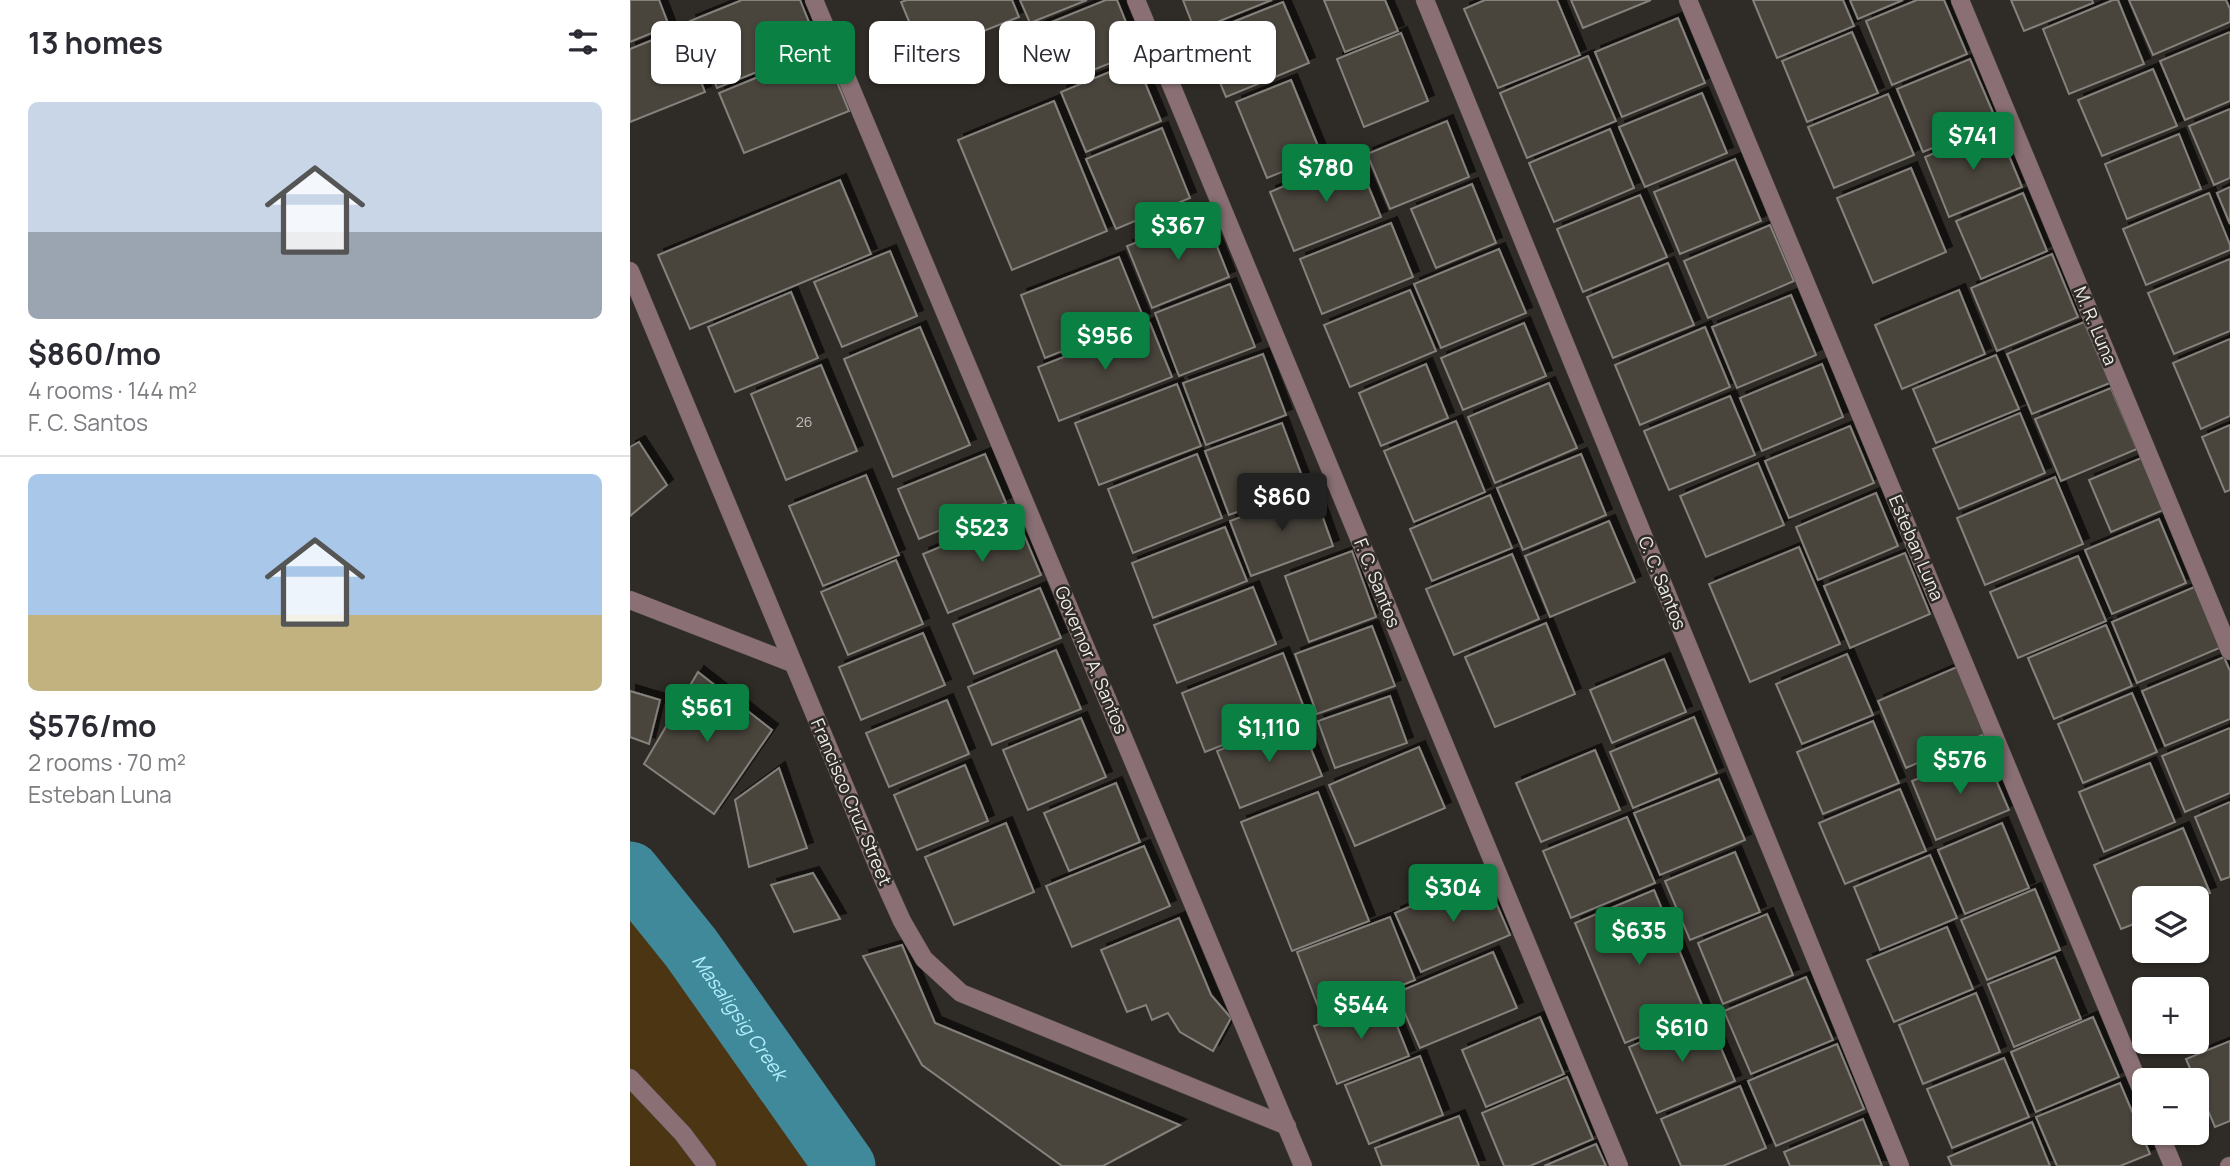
<!DOCTYPE html>
<meta charset="utf-8">
<style>
body{margin:0;font-family:Manrope,sans-serif;background:#f2f2f3;color:#2b2b33;height:100vh;display:flex;flex-direction:column;font-size:26px;white-space:nowrap}
*{box-sizing:border-box;margin:0}
p{font-size:23px;color:#7c7c81}
.icon{flex:none;width:38px;height:38px;fill:none;stroke:currentColor;stroke-width:2;stroke-linecap:round;stroke-linejoin:round}
.map{position:relative;flex:1;overflow:hidden}
.details{display:flex;flex-direction:column;background:#fff;width:630px}
.details>*{flex:none}
.top-card{position:absolute;left:21px;top:21px;width:665px;height:63px;display:flex;gap:14px}
.controls{position:absolute;left:1502px;top:886px;display:grid;gap:14px}
.controls a{display:grid;place-items:center;width:77px;height:77px;border-radius:10px;background:#fff;box-shadow:0 2px 5px #0004;font-size:35px}
.price{position:absolute;translate:-50% -60px;padding:0 16px;border-radius:7px;background:#0b8043;color:#fff;font-size:23px;line-height:46px;filter:drop-shadow(0 2px 4px #0008)}
.price::after{content:'';position:absolute;left:50%;top:42px;width:21px;height:16px;margin-left:-10px;background:inherit;clip-path:polygon(0 0,100% 0,50% 100%)}
.price.current{background:#222;color:#fff}
ul{padding:0;list-style:none}
li{display:grid;align-content:center;gap:14px;height:371px;padding:0 28px}
li+li{border-top:2px solid #e1e1e2}
li span{display:grid;place-items:center;height:217px;border-radius:10px;color:#555}
li>.icon{margin-inline-start:auto}
span .icon{width:126px;height:126px;fill:#fffc;stroke-width:1}
li b{font-size:30px}
h2{display:flex;justify-content:space-between;align-items:center;height:84px;padding:0 28px;font-size:30px}
.pill{padding:0 24px;border-radius:10px;background:#fff;box-shadow:0 2px 5px #0004;font-size:24px;line-height:63px}
.pill.current{background:#0b8043;color:#fff}
main{display:flex;flex:1;min-height:0}
.map>svg:first-child{display:block}
.green{fill:#4c3512}
.lines{fill:none;stroke-linecap:round;stroke-linejoin:round}
.river{stroke:#3f899a;stroke-width:61}
.building{fill:#48443e;stroke:#85817b;stroke-width:2;filter:url(#shadow)}
.minor-casing{stroke:#4a4641;stroke-width:19}
.minor{stroke:#8a7075;stroke-width:18}
.labels{text-anchor:middle;stroke-width:5;stroke-linejoin:round;paint-order:stroke}
.number-label{font-size:14px;fill:#c4c1be}
.street-label{font-size:18px;fill:#eeebe8;stroke:#2f2b26}
.water-label{font-size:19px;font-style:italic;fill:#b2effe;stroke:#2f2b26}
</style>
<main>
<section class="details">
<h2>13 homes<svg class="icon" aria-label="filters" viewBox="0 0 24 24"><path d="M4 7h16M4 17h16"/><circle cx="9" cy="7" r="2"/><circle cx="15" cy="17" r="2"/></svg></h2>
<ul>
<li><span style="background:linear-gradient(#c9d6e8 60%,#9aa5b1 0)"><svg class="icon" aria-label="home" viewBox="0 0 24 24"><path d="M3 11l9-7 9 7M6 9v11h12V9"/></svg></span><div><b>$860/mo</b><p>4 rooms · 144 m²</p><p>F. C. Santos</p></div></li>
<li><span style="background:linear-gradient(#a9c7e8 65%,#c2b280 0)"><svg class="icon" aria-label="home" viewBox="0 0 24 24"><path d="M3 11l9-7 9 7M6 9v11h12V9"/></svg></span><div><b>$576/mo</b><p>2 rooms · 70 m²</p><p>Esteban Luna</p></div></li>
</ul>
</section>
<div class="map">
<svg width="1600" height="1166" viewBox="0 0 1600 1166">
<defs>
<filter id="shadow"><feDropShadow dx="6" dy="-6" stdDeviation="0" flood-color="#0009"/></filter>
</defs>
<rect width="100%" height="100%" fill="#2f2b26"/>
<path class="green" d="M0,872L61,948L215,1166H0Z"/>
<g class="lines">
<path class="river" id="s1" d="M0,872L61,948L215,1166"/>
</g>
<g class="building">
<path d="M0,0H29L39,26L0,42Z"/>
<path d="M112,0H170L189,47L87,88L60,21Z"/>
<path d="M277,0H382L389,17L293,55L271,2Z"/>
<path d="M390,0H457L400,23Z"/>
<path d="M476,0H487L508,52L431,83L409,27Z"/>
<path d="M553,0H642L565,31Z"/>
<path d="M694,0H755L768,31L715,52Z"/>
<path d="M855,0H927L950,55L868,88L834,9Z"/>
<path d="M941,0H1021L953,28Z"/>
<path d="M1123,0H1213L1224,26L1147,58Z"/>
<path d="M1220,0H1273L1228,19Z"/>
<path d="M1287,0H1314L1337,54L1262,85L1236,21Z"/>
<path d="M1381,0H1462L1463,3L1394,31Z"/>
<path d="M1483,0H1488L1514,64L1439,94L1413,29Z"/>
<path d="M1499,0H1596L1600,9V22L1523,55Z"/>
<path d="M653,2L679,63L596,97L570,35Z"/>
<path d="M1048,18L1075,83L992,117L965,52Z"/>
<path d="M50,29L75,92L0,122V49Z"/>
<path d="M1222,32L1248,93L1177,122L1152,61Z"/>
<path d="M1600,32V101L1555,120L1530,61Z"/>
<path d="M771,33L798,101L734,127L707,59Z"/>
<path d="M194,50L219,111L114,153L89,93Z"/>
<path d="M958,56L986,121L897,158L870,93Z"/>
<path d="M1340,59L1367,122L1293,152L1267,89Z"/>
<path d="M506,61L531,121L456,152L431,92Z"/>
<path d="M1523,69L1547,126L1472,156L1448,100Z"/>
<path d="M661,80L692,156L637,178L606,102Z"/>
<path d="M1072,93L1097,153L1015,187L989,127Z"/>
<path d="M1258,94L1284,155L1204,188L1178,127Z"/>
<path d="M424,101L477,231L382,270L328,140Z"/>
<path d="M1600,109V178L1584,185L1559,126Z"/>
<path d="M817,121L839,177L760,209L737,154Z"/>
<path d="M1367,127L1392,187L1319,217L1295,157Z"/>
<path d="M532,128L560,198L486,229L456,159Z"/>
<path d="M980,129L1004,188L924,222L899,163Z"/>
<path d="M1549,134L1571,189L1497,219L1475,164Z"/>
<path d="M726,156L751,217L664,251L640,192Z"/>
<path d="M1105,159L1131,221L1050,254L1024,192Z"/>
<path d="M1281,168L1316,252L1243,283L1207,198Z"/>
<path d="M210,180L241,254L60,329L28,255Z"/>
<path d="M842,184L866,243L806,268L781,209Z"/>
<path d="M1600,187V224L1587,193Z"/>
<path d="M1393,193L1417,251L1351,279L1326,221Z"/>
<path d="M1579,193L1600,245V250L1516,285L1493,229Z"/>
<path d="M1010,195L1037,257L953,292L927,229Z"/>
<path d="M575,216L599,277L522,308L497,246Z"/>
<path d="M761,223L783,277L692,314L670,259Z"/>
<path d="M1140,225L1164,281L1078,318L1054,261Z"/>
<path d="M869,249L896,313L811,348L784,284Z"/>
<path d="M260,251L287,316L212,347L184,282Z"/>
<path d="M1422,254L1448,317L1367,351L1341,288Z"/>
<path d="M489,257L514,319L415,358L391,295Z"/>
<path d="M1600,259V331L1544,354L1518,293Z"/>
<path d="M1038,263L1064,325L983,358L957,297Z"/>
<path d="M600,284L625,347L549,376L525,313Z"/>
<path d="M780,290L806,351L720,387L694,325Z"/>
<path d="M1329,290L1355,354L1272,389L1245,325Z"/>
<path d="M161,292L188,358L105,392L78,327Z"/>
<path d="M1161,295L1186,355L1107,388L1082,327Z"/>
<path d="M1454,322L1480,383L1402,414L1377,354Z"/>
<path d="M520,323L542,377L429,421L408,367Z"/>
<path d="M894,323L916,376L833,410L811,358Z"/>
<path d="M290,327L340,445L263,477L214,359Z"/>
<path d="M1075,327L1100,387L1010,425L985,365Z"/>
<path d="M1600,339V416L1571,429L1543,363Z"/>
<path d="M633,354L656,415L576,445L553,383Z"/>
<path d="M1366,355L1389,409L1306,443L1283,389Z"/>
<path d="M796,364L818,418L751,446L729,393Z"/>
<path d="M1192,364L1213,417L1132,451L1110,398Z"/>
<path d="M191,365L227,451L156,480L121,394Z"/>
<path d="M919,383L947,448L865,483L838,417Z"/>
<path d="M547,384L571,446L469,485L445,423Z"/>
<path d="M1481,388L1507,449L1431,481L1405,419Z"/>
<path d="M1100,396L1125,455L1039,490L1014,431Z"/>
<path d="M1390,413L1415,473L1329,509L1303,449Z"/>
<path d="M826,421L855,492L784,522L754,451Z"/>
<path d="M652,423L676,487L599,515L575,451Z"/>
<path d="M1600,425V490L1595,492L1572,437Z"/>
<path d="M1220,426L1244,483L1159,518L1135,461Z"/>
<path d="M9,442L37,485L0,516V447Z"/>
<path d="M355,454L376,503L289,539L268,489Z"/>
<path d="M567,454L592,518L503,553L478,489Z"/>
<path d="M951,454L976,515L893,550L867,488Z"/>
<path d="M1516,456L1538,508L1481,532L1459,480Z"/>
<path d="M1128,463L1154,525L1076,557L1050,496Z"/>
<path d="M236,475L269,555L193,586L159,506Z"/>
<path d="M1425,477L1453,544L1355,585L1327,518Z"/>
<path d="M683,490L703,546L621,576L600,521Z"/>
<path d="M1246,493L1268,546L1188,580L1166,527Z"/>
<path d="M860,495L882,548L802,581L780,529Z"/>
<path d="M386,516L411,575L318,613L293,554Z"/>
<path d="M1529,519L1556,583L1482,614L1455,550Z"/>
<path d="M979,521L1005,582L920,617L895,556Z"/>
<path d="M595,527L617,581L523,618L502,563Z"/>
<path d="M1169,547L1210,644L1120,682L1079,584Z"/>
<path d="M722,551L746,617L679,642L655,576Z"/>
<path d="M1275,553L1300,614L1220,648L1194,586Z"/>
<path d="M882,554L909,619L824,655L796,589Z"/>
<path d="M1448,556L1476,621L1388,658L1360,592Z"/>
<path d="M266,560L293,624L218,655L191,592Z"/>
<path d="M1569,585L1594,646L1507,683L1482,622Z"/>
<path d="M623,587L646,644L547,683L524,625Z"/>
<path d="M410,588L431,638L344,674L323,624Z"/>
<path d="M916,623L945,694L865,727L835,657Z"/>
<path d="M1476,625L1502,686L1424,719L1398,658Z"/>
<path d="M742,626L765,686L687,714L665,654Z"/>
<path d="M293,633L315,685L231,720L209,667Z"/>
<path d="M426,650L451,709L362,745L338,687Z"/>
<path d="M653,653L676,713L575,752L552,693Z"/>
<path d="M1217,654L1243,715L1172,744L1146,684Z"/>
<path d="M1594,657L1600,671V719L1535,746L1512,691Z"/>
<path d="M1034,659L1056,712L982,743L960,690Z"/>
<path d="M1327,667L1355,734L1276,768L1248,701Z"/>
<path d="M68,672L142,730L84,814L14,764Z"/>
<path d="M0,691L30,700L19,744L0,737Z"/>
<path d="M1502,693L1527,752L1453,783L1428,724Z"/>
<path d="M760,696L777,743L705,768L688,721Z"/>
<path d="M317,700L339,754L259,787L236,733Z"/>
<path d="M1064,717L1087,773L1003,808L980,752Z"/>
<path d="M451,718L476,777L398,810L373,750Z"/>
<path d="M669,719L692,776L610,808L587,751Z"/>
<path d="M1243,721L1269,783L1193,814L1167,752Z"/>
<path d="M1600,728V793L1555,812L1532,756Z"/>
<path d="M789,747L815,808L725,846L699,785Z"/>
<path d="M965,750L990,810L911,842L886,783Z"/>
<path d="M1354,752L1379,810L1306,840L1282,781Z"/>
<path d="M1520,763L1545,822L1474,852L1449,792Z"/>
<path d="M335,765L358,821L287,850L264,795Z"/>
<path d="M149,768L177,848L119,867L105,800Z"/>
<path d="M1089,779L1115,840L1030,875L1004,813Z"/>
<path d="M486,783L510,842L439,871L414,813Z"/>
<path d="M1270,789L1296,851L1215,884L1189,823Z"/>
<path d="M688,792L739,921L662,951L611,822Z"/>
<path d="M1600,802V877L1591,880L1565,817Z"/>
<path d="M997,817L1025,883L941,918L913,851Z"/>
<path d="M376,823L404,892L324,925L295,857Z"/>
<path d="M1372,823L1399,888L1335,914L1308,850Z"/>
<path d="M1553,828L1580,893L1566,898H1514V920L1491,929L1464,865Z"/>
<path d="M514,846L540,906L442,947L416,886Z"/>
<path d="M1105,852L1130,912L1060,940L1035,881Z"/>
<path d="M1300,855L1327,918L1250,950L1224,887Z"/>
<path d="M183,873L210,919L164,932L141,885Z"/>
<path d="M854,875L880,935L791,972L765,913Z"/>
<path d="M1405,889L1430,950L1357,980L1331,920Z"/>
<path d="M1024,890L1074,1010L995,1043L945,923Z"/>
<path d="M1137,914L1163,975L1093,1004L1068,943Z"/>
<path d="M760,917L785,980L692,1017L667,952Z"/>
<path d="M549,918L581,995L601,1018L583,1051L550,1032L538,1013L522,1020L516,1005L497,1012L471,950Z"/>
<path d="M1317,927L1343,989L1264,1022L1237,960Z"/>
<path d="M272,945L305,1023L550,1125L473,1166H432L292,1065L233,956Z"/>
<path d="M863,952L887,1008L790,1048L766,993Z"/>
<path d="M1425,957L1451,1019L1384,1047L1358,984Z"/>
<path d="M1176,977L1203,1040L1121,1074L1094,1011Z"/>
<path d="M1346,993L1370,1052L1293,1084L1269,1025Z"/>
<path d="M756,998L779,1056L707,1084L684,1026Z"/>
<path d="M1077,1015L1105,1081L1027,1113L999,1047Z"/>
<path d="M910,1017L934,1074L856,1107L832,1050Z"/>
<path d="M1463,1017L1489,1077L1406,1112L1381,1052Z"/>
<path d="M1600,1041V1121L1585,1127L1556,1059Z"/>
<path d="M1207,1044L1234,1109L1146,1146L1118,1081Z"/>
<path d="M790,1056L813,1115L739,1144L715,1085Z"/>
<path d="M1374,1058L1399,1117L1322,1148L1297,1089Z"/>
<path d="M937,1077L963,1139L900,1166H874L852,1113Z"/>
<path d="M1490,1083L1520,1154L1490,1166H1427L1406,1117Z"/>
<path d="M1110,1086L1136,1148L1093,1166H1051L1031,1119Z"/>
<path d="M829,1116L849,1166H752L745,1148Z"/>
<path d="M1233,1119L1252,1166H1160L1154,1152Z"/>
<path d="M1402,1122L1420,1166H1322L1318,1157Z"/>
<path d="M966,1144L976,1166H914Z"/>
</g>
<g class="lines">
<defs>
<g id="minor">
<path d="M184,0L673,1166"/>
<path d="M506,0L989,1166"/>
<path d="M795,0L1270,1166"/>
<path d="M1058,0L1514,1096"/>
<path d="M1330,0L1600,651"/>
<path d="M0,271L254,881L272,921L294,959L331,993L657,1126"/>
<path d="M0,600L162,663"/>
<path d="M0,1078L53,1134L77,1166"/>
<path d="M1529,1132L1543,1166"/>
<path d="M1599,1166H1600"/>
</g>
</defs>
<use href="#minor" class="minor-casing"/>
<use href="#minor" class="minor"/>
</g>
<g class="labels">
<g class="number-label">
<text x="174" y="427">26</text>
</g>
<g class="street-label">
<text transform="translate(1465 326) rotate(67)" y="6">M. R. Luna</text>
<text transform="translate(1286 548) rotate(67)" y="6">Esteban Luna</text>
<text transform="translate(747 583) rotate(68)" y="6">F. C. Santos</text>
<text transform="translate(1032 583) rotate(68)" y="6">C. C. Santos</text>
<text transform="translate(461 660) rotate(67)" y="6">Governor A. Santos</text>
<text transform="translate(221 802) rotate(67)" y="6">Francisco Cruz Street</text>
</g>
<g class="water-label">
<text dy="7" stroke="none"><textPath href="#s1" startOffset="182">Masaligsig Creek</textPath></text>
</g>
</g>
</svg>
<div class="controls">
<a><svg class="icon" aria-label="layers" viewBox="0 0 24 24"><path d="M12 4l9 5-9 5-9-5zM3 14l9 5 9-5"/></svg></a>
<a>+</a>
<a>−</a>
</div>
<b class="price" style="left:1343px;top:172px">$741</b>
<b class="price" style="left:696px;top:204px">$780</b>
<b class="price" style="left:548px;top:262px">$367</b>
<b class="price" style="left:475px;top:372px">$956</b>
<b class="price current" style="left:652px;top:533px">$860</b>
<b class="price" style="left:352px;top:564px">$523</b>
<b class="price" style="left:77px;top:744px">$561</b>
<b class="price" style="left:639px;top:764px">$1,110</b>
<b class="price" style="left:1330px;top:796px">$576</b>
<b class="price" style="left:823px;top:924px">$304</b>
<b class="price" style="left:1009px;top:967px">$635</b>
<b class="price" style="left:731px;top:1041px">$544</b>
<b class="price" style="left:1052px;top:1064px">$610</b>
<div class="top-card">
<a class="pill">Buy</a>
<a class="pill current">Rent</a>
<a class="pill">Filters</a>
<a class="pill">New</a>
<a class="pill">Apartment</a>
</div>
</div>
</main>
